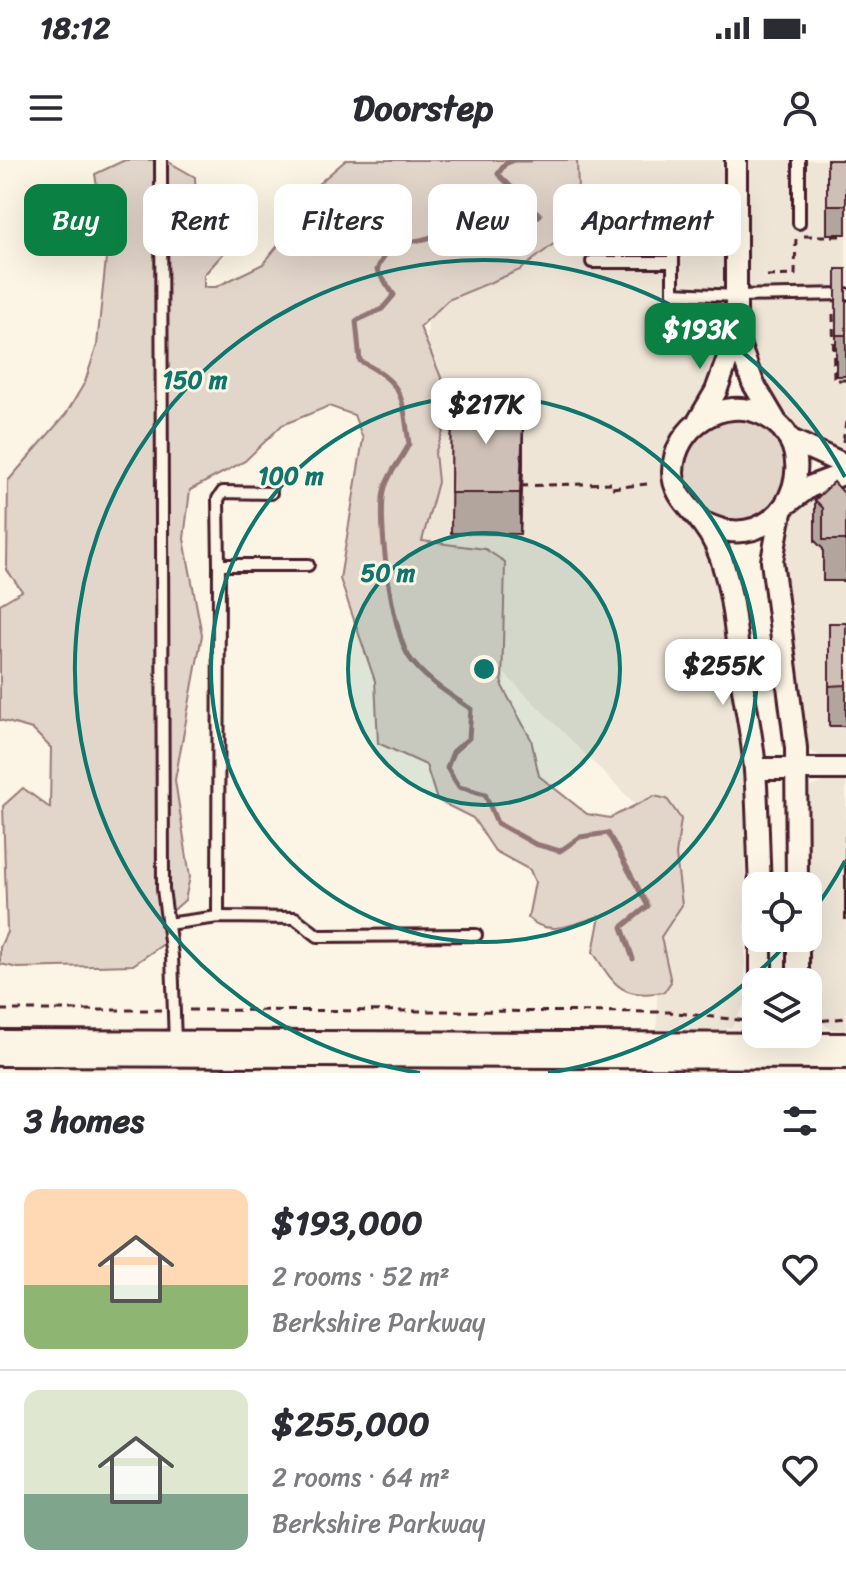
<!DOCTYPE html>
<meta charset="utf-8">
<style>
body{margin:0;font-family:Sriracha,sans-serif;background:#f2f2f3;color:#2b2b33;height:100vh;display:flex;flex-direction:column;font-size:30px;white-space:nowrap}
*{box-sizing:border-box;margin:0}
p{font-size:26px;color:#7c7c81}
.icon{flex:none;width:44px;height:44px;fill:none;stroke:currentColor;stroke-width:2;stroke-linecap:round;stroke-linejoin:round}
.map{position:relative;height:913px;overflow:hidden}
.sheet{display:flex;flex-direction:column;background:#fff;flex:1}
.sheet>*{flex:none}
.hud{position:absolute;left:24px;top:24px;width:798px;height:72px;display:flex;gap:16px}
.buttons{position:absolute;left:742px;top:712px;display:grid;gap:16px}
.buttons a{display:grid;place-items:center;width:80px;height:80px;border-radius:16px;background:#fff;box-shadow:0 8px 32px #0002;font-size:40px}
.price{position:absolute;translate:-50% -68px;padding:0 18px;border-radius:16px;background:#fff;color:#222;font-size:26px;line-height:52px;filter:drop-shadow(0 2px 4px #0008)}
.price::after{content:'';position:absolute;left:50%;top:48px;width:24px;height:18px;margin-left:-12px;background:inherit;clip-path:polygon(0 0,100% 0,50% 100%)}
.price.on{background:#0b8043;color:#fff}
ul{padding:0;list-style:none}
li{display:flex;align-items:center;gap:24px;height:200px;padding:0 24px}
li+li{border-top:2px solid #e1e1e2}
li span{display:grid;place-items:center;flex:none;width:224px;height:160px;border-radius:16px;color:#555}
li>.icon{margin-inline-start:auto}
span .icon{width:96px;height:96px;fill:#fffc;stroke-width:1}
li b{font-size:34px}
h2{display:flex;justify-content:space-between;align-items:center;height:96px;padding:0 24px;font-size:34px}
.tag{padding:0 28px;border-radius:16px;background:#fff;box-shadow:0 8px 32px #0002;font-size:28px;line-height:72px}
.tag.on{background:#0b8043;color:#fff}
.status{display:flex;justify-content:space-between;align-items:center;height:56px;padding:0 40px;background:#fff;direction:ltr}
.status svg{height:22px;fill:currentColor}
header{display:flex;justify-content:space-between;align-items:center;height:104px;padding:0 24px;background:#fff;font-size:36px;font-weight:800}
.map>svg:first-child{display:block}
.built{fill:#eee5d7}
.green{fill:#e2d5ca;stroke:#967a7a;stroke-width:2}
.lines{fill:none;stroke-linecap:round;stroke-linejoin:round}
.stream{stroke:#917474;stroke-width:5}
.service-casing{stroke:#4a1f2b;stroke-width:16}
.minor-casing{stroke:#4a1f2b;stroke-width:26}
.trunk-casing{stroke:#4a1f2b;stroke-width:40}
.path{stroke:#4a1f2b;stroke-width:3;stroke-dasharray:8 6;stroke-linecap:butt}
.service{stroke:#fcf5e5;stroke-width:10}
.minor{stroke:#fcf5e5;stroke-width:20}
.trunk{stroke:#fcf5e5;stroke-width:34}
.wall{fill:#b2a59d;stroke:#4a1f2b;stroke-width:2}
.shaded-wall{fill:#918680;stroke:#4a1f2b;stroke-width:2}
.building{fill:#cfc0b7;stroke:#4a1f2b;stroke-width:2}
.ring{fill:none;stroke:#0f766e;stroke-width:4}
.centre{fill:#0f766e;stroke:#fcf5e5;stroke-width:4}
.ring-label{font-size:24px;text-anchor:middle;font-weight:bold;fill:#0f766e;stroke:#fcf5e5;stroke-width:6;stroke-linejoin:round;paint-order:stroke}
</style>
<div class="status"><b>18:12</b><svg viewBox="0 0 49 12"><path d="M0 12V9h3v3zM5 12V6h3v6zM10 12V3h3v9zM15 12V0h3v12zM26 1h20v11H26zM47 4h2v5h-2z"/></svg></div>
<header><svg class="icon" aria-label="menu" viewBox="0 0 24 24"><path d="M4 6h16M4 12h16M4 18h16"/></svg>Doorstep<svg class="icon" aria-label="person" viewBox="0 0 24 24"><circle cx="12" cy="8" r="4"/><path d="M4 21q1-7 8-7t8 7"/></svg></header>
<div class="map">
<svg width="846" height="913" viewBox="0 0 846 913">
<rect width="100%" height="100%" fill="#fcf5e5"/>
<filter id="ink" filterUnits="userSpaceOnUse"><feTurbulence type="fractalNoise" baseFrequency=".0125" numOctaves="2"/><feDisplacementMap in="SourceGraphic" scale="16" xChannelSelector="R" yChannelSelector="G"/><feConvolveMatrix kernelMatrix="1 2 1 2 8 2 1 2 1" color-interpolation-filters="sRGB"/></filter>
<g filter="url(#ink)">
<g class="built">
<path d="M432,0H725V177L719,206L699,244L678,268L667,294L670,335L715,400L740,559L745,624V844L732,867L711,872H657L658,667L421,430Z"/>
<path d="M748,0H846V295L807,279L776,246L768,236L748,183Z"/>
<path d="M846,323V598H822L806,588L780,410L789,358L797,348L806,338Z"/>
<path d="M829,620H846V872L829,868L821,862L808,840L805,638L811,627Z"/>
</g>
<g class="green">
<path d="M125,0H165L195,17L196,42L230,75V86L204,115V127H216L263,104L302,56L310,31L346,0H577L578,32L560,79L520,110L448,140L420,167L453,246L435,293L438,322L422,381L485,389L505,402L502,526L531,579L539,616L587,654L610,658L654,636L667,639L681,659L676,695L682,745L661,777L671,822L664,832C621,839 615,826 593,792L600,756C575,763 549,778 528,758L535,722L530,710L495,691L473,658L437,640L426,605L378,583L375,521L340,419L363,279L354,255L329,246L282,265L245,301L190,330L184,379L202,475L175,620L190,717L185,740L166,757L165,783L133,805L18,808L0,804V787L7,772L3,646L23,628L50,648L51,588L32,569L0,560V444L22,431L7,410L8,321L66,254L85,222L97,185L107,89L95,14Z"/>
<circle cx="736" cy="310" r="52"/>
</g>
<g class="lines">
<g class="stream">
<path d="M514,0L505,4L498,14L540,55L512,72L494,68L490,54L470,50C460,58 450,69 439,74C410,88 392,72 377,110L394,135L382,149L356,161L360,201C405,224 402,236 409,284C402,299 390,311 385,327C376,356 392,472 409,497C424,519 449,534 471,549L469,578L453,592L447,608L459,627L485,634L497,663L535,684L560,691L580,677L608,673L648,746L622,767L633,799"/>
<path d="M515,0H530"/>
</g>
<defs>
<g id="service">
<path d="M161,0L163,729L172,796L175,883"/>
<path d="M799,0V63"/>
<path d="M673,34V133L736,136L846,134"/>
<path d="M592,102H673"/>
<path d="M219,405L218,339L223,332L271,333"/>
<path d="M218,757L219,405H308"/>
<path d="M167,764L218,757L295,758L318,776L476,775"/>
</g>
<g id="minor">
<path d="M736,0V176L753,223L775,260"/>
<path d="M699,260L716,231L736,176"/>
<path d="M789,279L846,305"/>
<path d="M788,343L809,327L846,313"/>
<path d="M781,352L772,401L796,588L797,726"/>
<path d="M701,362C710,365 721,371 730,371C795,378 823,284 764,255C723,235 674,266 673,312C673,334 690,347 702,363C713,377 721,395 725,412C734,443 736,477 740,508C744,542 753,577 755,611C758,649 758,688 760,726"/>
<path d="M755,609H846"/>
<path d="M798,778V822"/>
<path d="M761,822V778"/>
</g>
<path id="trunk" d="M0,888L846,891"/>
</defs>
<use href="#service" class="service-casing"/>
<use href="#minor" class="minor-casing"/>
<use href="#trunk" class="trunk-casing"/>
<g class="path">
<path d="M804,76H846"/>
<path d="M767,116L795,115L796,76"/>
<path d="M833,154L834,220H846"/>
<path d="M843,282L846,262"/>
<path d="M520,326L611,323"/>
<path d="M612,328L647,324"/>
<path d="M0,850H161"/>
<path d="M189,850L669,852L756,862"/>
<path d="M808,862L846,858"/>
</g>
<use href="#service" class="service"/>
<use href="#minor" class="minor"/>
<use href="#trunk" class="trunk"/>
</g>
<g class="wall">
<rect x="827" y="0" width="19" height="74"/>
<rect x="836" y="109" width="10" height="107"/>
<path d="M452,238L520,263L523,303L520,374L451,373Z"/>
<path d="M843,332H846V421H823V389L815,381V340Z"/>
<rect x="829" y="463" width="17" height="103"/>
<rect x="845" y="677" width="1" height="82"/>
</g>
<path class="shaded-wall" d="M523,263V303L520,374V333Z"/>
<g class="building">
<rect x="827" y="0" width="19" height="45"/>
<rect x="836" y="109" width="10" height="66"/>
<path d="M452,238H520V263H523L520,333H451Z"/>
<path d="M834,322L843,332H846V380H823V348L815,340Z"/>
<path d="M829,463H846V525L829,526Z"/>
<rect x="845" y="677" width="1" height="53"/>
</g>
</g>
<circle cx="484" cy="509" r="136" fill="#0f766e" fill-opacity=".12"/>
<g class="ring">
<circle cx="484" cy="509" r="136"/>
<circle cx="484" cy="509" r="273"/>
<path d="M845 701A409 409 0 0 1 808 758M790 780A409 409 0 0 1 548 913M420 913A409 409 0 1 1 845 317"/>
</g>
<circle cx="484" cy="509" r="12" class="centre"/>
<g class="ring-label">
<text x="195" y="228">150 m</text>
<text x="291" y="324">100 m</text>
<text x="388" y="421">50 m</text>
</g>
</svg>
<div class="buttons">
<a><svg class="icon" aria-label="locate" viewBox="0 0 24 24"><circle cx="12" cy="12" r="6"/><path d="M12 2v4M12 18v4M2 12h4M18 12h4"/></svg></a>
<a><svg class="icon" aria-label="layers" viewBox="0 0 24 24"><path d="M12 4l9 5-9 5-9-5zM3 14l9 5 9-5"/></svg></a>
</div>
<b class="price on" style="left:700px;top:211px">$193K</b>
<b class="price" style="left:486px;top:286px">$217K</b>
<b class="price" style="left:723px;top:547px">$255K</b>
<div class="hud">
<a class="tag on">Buy</a>
<a class="tag">Rent</a>
<a class="tag">Filters</a>
<a class="tag">New</a>
<a class="tag">Apartment</a>
</div>
</div>
<section class="sheet">
<h2>3 homes<svg class="icon" aria-label="filters" viewBox="0 0 24 24"><path d="M4 7h16M4 17h16"/><circle cx="9" cy="7" r="2"/><circle cx="15" cy="17" r="2"/></svg></h2>
<ul>
<li><span style="background:linear-gradient(#ffd9b3 60%,#8fb573 0)"><svg class="icon" aria-label="home" viewBox="0 0 24 24"><path d="M3 11l9-7 9 7M6 9v11h12V9"/></svg></span><div><b>$193,000</b><p>2 rooms · 52 m²</p><p>Berkshire Parkway</p></div><svg class="icon" aria-label="heart" viewBox="0 0 24 24"><path d="M12 20l-8-8c-3-5 5-10 8-4 3-6 11-1 8 4z"/></svg></li>
<li><span style="background:linear-gradient(#dfe7d0 65%,#7fa58c 0)"><svg class="icon" aria-label="home" viewBox="0 0 24 24"><path d="M3 11l9-7 9 7M6 9v11h12V9"/></svg></span><div><b>$255,000</b><p>2 rooms · 64 m²</p><p>Berkshire Parkway</p></div><svg class="icon" aria-label="heart" viewBox="0 0 24 24"><path d="M12 20l-8-8c-3-5 5-10 8-4 3-6 11-1 8 4z"/></svg></li>
</ul>
</section>
